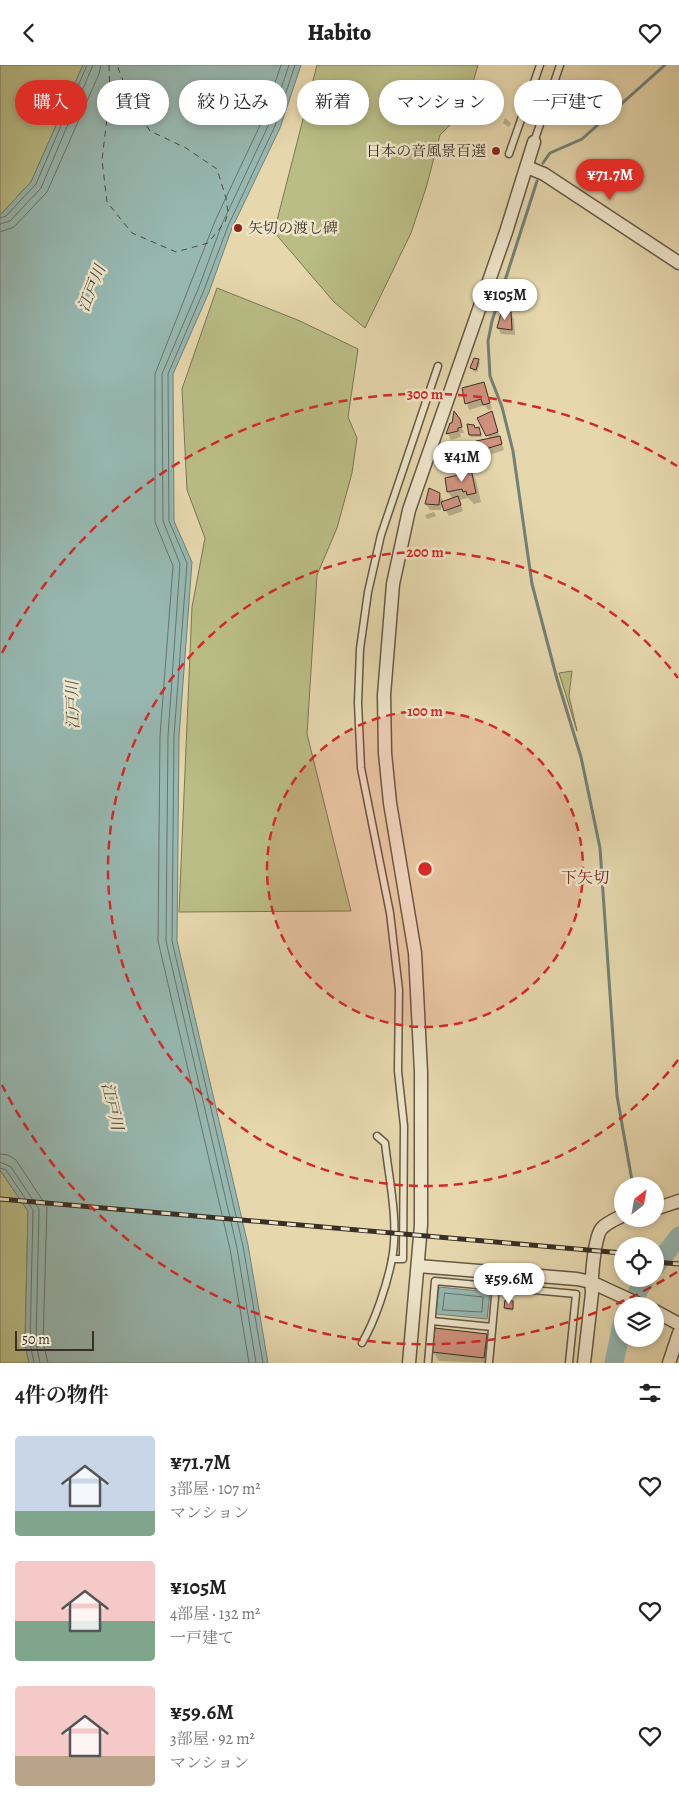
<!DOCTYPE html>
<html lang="ja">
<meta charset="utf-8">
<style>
body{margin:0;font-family:Alegreya,"Noto Serif JP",serif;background:#f2f2f2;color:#222;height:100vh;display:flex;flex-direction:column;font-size:19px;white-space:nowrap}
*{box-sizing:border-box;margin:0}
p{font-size:16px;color:#767676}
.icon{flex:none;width:28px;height:28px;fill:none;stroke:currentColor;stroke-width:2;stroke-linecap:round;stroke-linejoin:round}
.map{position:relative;height:1298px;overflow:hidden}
.panel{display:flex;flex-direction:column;background:#fff;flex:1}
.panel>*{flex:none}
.top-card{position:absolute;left:15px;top:15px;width:650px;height:45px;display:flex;gap:10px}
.needle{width:32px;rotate:31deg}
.fabs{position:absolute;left:614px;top:1112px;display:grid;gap:10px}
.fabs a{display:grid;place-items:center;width:50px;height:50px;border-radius:50%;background:#fff;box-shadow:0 2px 8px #0003;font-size:25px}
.scale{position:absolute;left:15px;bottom:12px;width:79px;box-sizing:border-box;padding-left:5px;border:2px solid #382f26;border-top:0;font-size:14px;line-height:18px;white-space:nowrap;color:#382f26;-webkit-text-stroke:4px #efe5ca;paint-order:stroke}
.price{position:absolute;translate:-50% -42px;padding:0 11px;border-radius:18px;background:#fff;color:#222;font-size:16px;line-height:32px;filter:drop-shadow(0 1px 2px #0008)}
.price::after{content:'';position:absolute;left:50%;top:30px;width:15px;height:11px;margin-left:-8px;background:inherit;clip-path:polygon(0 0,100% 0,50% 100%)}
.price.on{background:#d93025;color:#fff}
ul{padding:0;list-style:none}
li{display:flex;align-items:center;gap:15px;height:125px;padding:0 15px}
li span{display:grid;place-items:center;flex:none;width:140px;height:100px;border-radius:5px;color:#555}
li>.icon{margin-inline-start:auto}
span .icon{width:60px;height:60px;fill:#fffc;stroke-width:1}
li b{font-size:21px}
h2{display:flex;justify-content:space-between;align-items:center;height:60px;padding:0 15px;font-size:21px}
.tag{padding:0 18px;border-radius:22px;background:#fff;box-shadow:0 2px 8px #0003;font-size:18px;line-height:45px}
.tag.on{background:#d93025;color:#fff}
header{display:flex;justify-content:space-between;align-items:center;height:65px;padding:0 15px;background:#fff;font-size:22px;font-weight:800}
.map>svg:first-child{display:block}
.green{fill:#babd86;stroke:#797656}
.water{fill:#97b8b1;stroke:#718179}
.shadow{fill:#0003}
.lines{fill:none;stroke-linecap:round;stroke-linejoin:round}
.shore{stroke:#68746c;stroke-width:1}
.stream{stroke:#718179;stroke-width:3}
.river{stroke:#97b8b1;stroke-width:19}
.ferry{stroke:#4b4a42;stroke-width:1;stroke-dasharray:6 5;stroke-linecap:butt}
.building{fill:#d19380;stroke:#382f26}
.lane-casing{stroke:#645948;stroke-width:9}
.street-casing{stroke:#645948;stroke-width:15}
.lane{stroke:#efe5ca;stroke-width:6}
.street{stroke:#efe5ca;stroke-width:12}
.rail-casing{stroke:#382f26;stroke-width:5}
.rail{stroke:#efe5ca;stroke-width:3;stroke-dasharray:9;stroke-linecap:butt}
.ring{fill:none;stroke:#d62828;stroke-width:2.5;stroke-dasharray:9 6}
.poi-dot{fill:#8f2418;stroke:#efe5ca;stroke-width:2}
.labels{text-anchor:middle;stroke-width:5;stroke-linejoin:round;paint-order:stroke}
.poi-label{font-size:15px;fill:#382f26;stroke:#efe5ca;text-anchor:end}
.water-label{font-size:16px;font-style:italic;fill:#4b4a42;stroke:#efe5ca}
.neighbourhood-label{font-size:16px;fill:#7a1f14;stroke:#efe5ca}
.centre{fill:#d62828;stroke:#efe5ca;stroke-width:2.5}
.ring-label{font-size:15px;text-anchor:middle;font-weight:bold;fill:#d62828;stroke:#efe5ca;stroke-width:5;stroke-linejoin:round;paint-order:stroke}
</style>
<header><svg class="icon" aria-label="back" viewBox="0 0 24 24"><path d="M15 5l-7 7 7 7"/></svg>Habito<svg class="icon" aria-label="heart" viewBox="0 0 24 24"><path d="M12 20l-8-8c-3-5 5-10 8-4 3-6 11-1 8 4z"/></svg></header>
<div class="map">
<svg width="679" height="1298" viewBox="0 0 679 1298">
<rect width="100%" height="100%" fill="#e6d7ad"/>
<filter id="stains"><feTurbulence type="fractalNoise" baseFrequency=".004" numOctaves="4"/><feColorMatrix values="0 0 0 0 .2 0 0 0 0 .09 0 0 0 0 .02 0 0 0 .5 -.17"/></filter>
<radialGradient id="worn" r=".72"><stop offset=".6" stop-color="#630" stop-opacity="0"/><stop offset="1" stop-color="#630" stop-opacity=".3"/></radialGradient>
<g class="green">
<path d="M0,0H83L31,117L0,150Z"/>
<path d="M317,0H478L465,45L440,70L426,123L411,168L365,263L334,237L274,167Z"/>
<path d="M217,223L300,256L358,284L348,352L357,373L352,408L337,463L317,510L307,669L351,846L179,847L192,542L205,473L187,425L182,324Z"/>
<path d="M572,606L569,631L577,666L559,608Z"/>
<path d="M0,1105L28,1146L25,1279L29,1298H0Z"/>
</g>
<g class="water">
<path d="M83,0H301L280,63L232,163L209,227L173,309L174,456L192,497L179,672L177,876L248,1180L268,1298H29L25,1279L28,1146L0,1105V150L31,117Z"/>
<path d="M439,1222L490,1227L487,1254L436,1249Z"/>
</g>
<g class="shadow">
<path d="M574,25L577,38L571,39L570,36Z"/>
<path d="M505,53L511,58L509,62L503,58Z"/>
<path d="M502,243L511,244H509L514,254L515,270L501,269L498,263L504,249Z"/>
<path d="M478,296L480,298L477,307L473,306L472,303Z"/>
<path d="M484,318L492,344L488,345L485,340L469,345L463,324Z"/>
<path d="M492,348L504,385L484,392L478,377L490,374L478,354Z"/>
<path d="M459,355L464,368H460L461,372L451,375L448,369L451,359Z"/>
<path d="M479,363L482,372H471L470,370Z"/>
<path d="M471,406L476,415L481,437L474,439L468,433L459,435L463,446L449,451L446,445L453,434L448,427Z"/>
<path d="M439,429L443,435L441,445H430L426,439Z"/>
<path d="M434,447L436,451L427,454L425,450Z"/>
<path d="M513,1237V1246L506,1245L505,1243Z"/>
<path d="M486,1271L491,1280L489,1298L439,1296L433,1287Z"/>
</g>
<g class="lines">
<g class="shore">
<path d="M0,153L6,151L36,119L87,0"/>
<path d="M0,159L10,156L41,123L93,0"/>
<path d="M0,167L14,162L47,127L99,9L101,0"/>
<path d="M0,1089L8,1090L16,1095L47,1142L43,1277L48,1298"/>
<path d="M0,1097L11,1102L39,1144L36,1278L40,1298"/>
<path d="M0,1103L6,1105L33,1145L30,1278L34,1298"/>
<path d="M445,1228L483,1232L482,1247L443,1245Z"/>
<path d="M249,1298L230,1184L158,876L160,671L173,501L155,457V309L215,156L262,56L281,0"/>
<path d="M256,1298L237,1183L166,876L168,671L180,499L163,456L162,309L199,222L222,159L269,59L289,0"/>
<path d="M263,1298L243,1181L172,876L174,671L187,498L169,456L168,309L204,225L228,161L275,61L295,0"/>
</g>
<g class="stream">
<path d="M543,98L550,88L582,74L665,0"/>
<path d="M537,116L492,256L488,276L490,311L502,342L513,386L532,519L557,614L581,692L600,783L617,1031L633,1121"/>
</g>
<g class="river">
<path d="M655,1202L679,1171"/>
<path d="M630,1241L645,1214"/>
<path d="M614,1298L622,1260"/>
</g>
<path class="ferry" d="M109,0L110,28L102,95L107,137L132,168L176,187L208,178L225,157L228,148L226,133L217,104L186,83L150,66L130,34L117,0"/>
</g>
<g class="building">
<path d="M575,24L576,35L569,37L567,25Z"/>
<path d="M511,247L512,265L497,263L501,248Z"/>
<path d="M474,293L479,294L476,305L470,303Z"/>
<path d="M484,317L490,338L483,340L481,334L465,339L462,323Z"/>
<path d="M454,346L460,354L462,362L458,363V366L446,369L450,358H452Z"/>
<path d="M492,346L498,367L486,371L477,353Z"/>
<path d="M467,359L474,360L475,363L479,362L481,370H469Z"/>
<path d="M500,371L502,379L479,386L476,376Z"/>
<path d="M471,404L476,428L467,430L466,426L463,427L462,424L447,427L445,413L463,409V406Z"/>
<path d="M429,423L440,428L439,440L425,439Z"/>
<path d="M458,431L461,440L444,446L441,437Z"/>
<path d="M505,1235L513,1236V1244L504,1243Z"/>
<path d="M435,1263L487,1269L484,1293L432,1287Z"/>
</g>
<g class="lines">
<defs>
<g id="lane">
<path d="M534,77L560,0"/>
<path d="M509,89L540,0"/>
<path d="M392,1194H403L404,1061L398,1006L399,925L390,848L361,703L358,638L360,584L368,527L381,470L438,301"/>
<path d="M432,1256L492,1262"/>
<path d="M362,1278C375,1256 387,1220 392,1194C399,1157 389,1115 385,1078L377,1071"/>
<path d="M428,1298L435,1216L576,1229L569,1298"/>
<path d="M489,1298L496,1221"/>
</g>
<g id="street">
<path d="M527,102L544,109L679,198"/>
<path d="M655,1144L679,1136"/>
<path d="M418,1201L577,1214L591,1217L643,1241"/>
<path d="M655,1246L679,1259"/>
<path d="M409,1298L421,1160V1007L415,888L390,738L385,688L384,630L393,519L409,445L506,167L534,77"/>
<path d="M584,1298L592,1228C591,1215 594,1172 602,1163C608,1157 616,1154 622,1151"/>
<path d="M669,1298L679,1268"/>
</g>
</defs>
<use href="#lane" class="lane-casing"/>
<use href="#street" class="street-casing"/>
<use href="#lane" class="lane"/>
<use href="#street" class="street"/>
<defs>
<g id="rail">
<path d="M0,1134L622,1188"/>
<path d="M655,1197L679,1199"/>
</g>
</defs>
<use href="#rail" class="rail-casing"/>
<use href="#rail" class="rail"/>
</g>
<circle cx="425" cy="804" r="158" fill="#d62828" fill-opacity=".12"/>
<g class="ring">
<circle cx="425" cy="804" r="158"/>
<path d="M678 995A317 317 0 1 1 678 613"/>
<path d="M677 1207A475 475 0 0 1 2 1020M2 588A475 475 0 0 1 677 401"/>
</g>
<g class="poi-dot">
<circle cx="496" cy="86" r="5"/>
<circle cx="238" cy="163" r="5"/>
</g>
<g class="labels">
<g class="poi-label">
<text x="486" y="91">日本の音風景百選</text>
<text x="248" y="168" text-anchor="start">矢切の渡し碑</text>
</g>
<g class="water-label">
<text transform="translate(91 223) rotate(-68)" y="6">江戸川</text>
<text transform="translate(72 640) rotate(-91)" y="6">江戸川</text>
<text transform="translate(113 1041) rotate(77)" y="6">江戸川</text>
</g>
<g class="neighbourhood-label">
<text x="585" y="818">下矢切</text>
</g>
</g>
<circle cx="425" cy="804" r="8" class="centre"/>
<g class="ring-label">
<text x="425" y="334">300 m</text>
<text x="425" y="492">200 m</text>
<text x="425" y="651">100 m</text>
</g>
<rect width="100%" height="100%" filter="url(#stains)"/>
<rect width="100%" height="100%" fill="url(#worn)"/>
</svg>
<div class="fabs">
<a><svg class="needle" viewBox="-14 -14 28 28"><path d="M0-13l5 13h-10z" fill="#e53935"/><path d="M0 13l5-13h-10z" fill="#767676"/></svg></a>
<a><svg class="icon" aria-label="locate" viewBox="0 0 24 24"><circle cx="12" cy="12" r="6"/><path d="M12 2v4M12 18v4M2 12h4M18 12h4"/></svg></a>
<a><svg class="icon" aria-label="layers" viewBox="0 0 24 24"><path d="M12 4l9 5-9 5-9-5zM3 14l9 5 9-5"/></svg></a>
</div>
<div class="scale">50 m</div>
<b class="price on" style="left:610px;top:136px">¥71.7M</b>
<b class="price" style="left:505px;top:256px">¥105M</b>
<b class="price" style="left:462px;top:418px">¥41M</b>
<b class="price" style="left:509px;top:1240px">¥59.6M</b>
<div class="top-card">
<a class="tag on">購入</a>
<a class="tag">賃貸</a>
<a class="tag">絞り込み</a>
<a class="tag">新着</a>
<a class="tag">マンション</a>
<a class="tag">一戸建て</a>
</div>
</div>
<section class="panel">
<h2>4件の物件<svg class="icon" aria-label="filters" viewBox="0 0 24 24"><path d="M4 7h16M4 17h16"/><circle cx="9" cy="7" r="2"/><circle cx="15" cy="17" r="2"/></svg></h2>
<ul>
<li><span style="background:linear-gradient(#c9d6e8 75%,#7fa58c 0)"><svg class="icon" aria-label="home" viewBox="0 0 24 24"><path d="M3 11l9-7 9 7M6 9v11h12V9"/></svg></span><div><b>¥71.7M</b><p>3部屋 · 107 m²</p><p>マンション</p></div><svg class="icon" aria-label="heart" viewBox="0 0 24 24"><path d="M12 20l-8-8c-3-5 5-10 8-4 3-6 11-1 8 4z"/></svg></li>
<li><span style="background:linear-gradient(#f6c9c9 60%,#7fa58c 0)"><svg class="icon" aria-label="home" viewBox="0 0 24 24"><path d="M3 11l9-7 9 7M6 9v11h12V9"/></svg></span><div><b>¥105M</b><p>4部屋 · 132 m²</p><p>一戸建て</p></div><svg class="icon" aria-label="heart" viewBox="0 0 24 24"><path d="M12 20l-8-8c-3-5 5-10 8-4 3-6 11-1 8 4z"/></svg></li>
<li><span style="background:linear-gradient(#f6c9c9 70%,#b9a48a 0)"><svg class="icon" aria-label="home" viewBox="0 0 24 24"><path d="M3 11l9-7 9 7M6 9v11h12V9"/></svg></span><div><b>¥59.6M</b><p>3部屋 · 92 m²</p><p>マンション</p></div><svg class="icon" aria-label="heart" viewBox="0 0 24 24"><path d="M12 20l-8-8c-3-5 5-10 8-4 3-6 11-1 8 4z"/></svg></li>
</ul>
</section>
